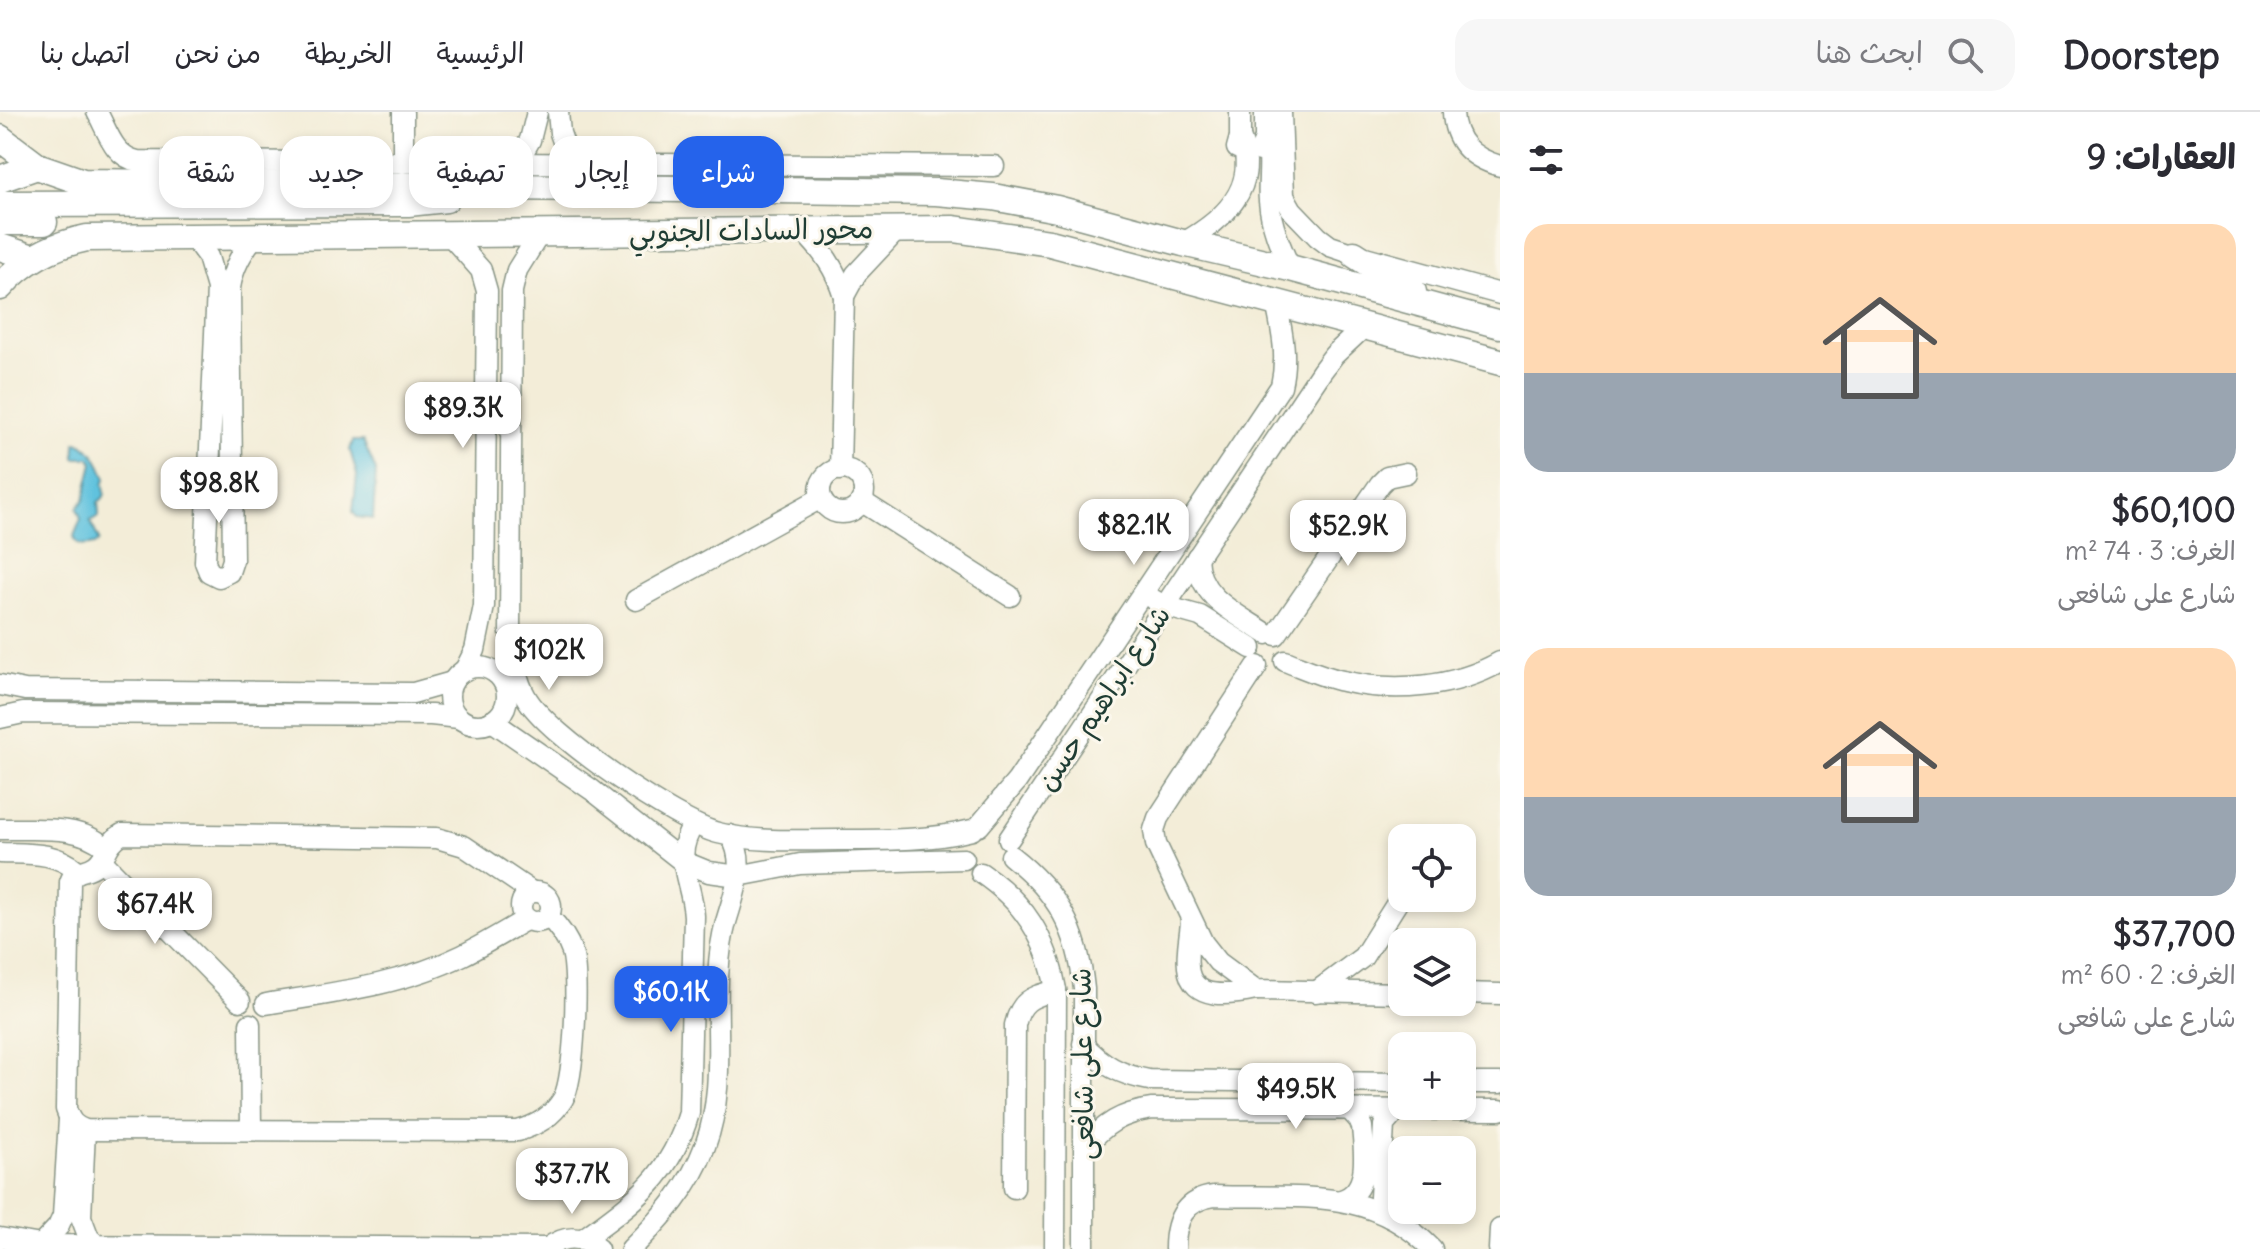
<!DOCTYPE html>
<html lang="ar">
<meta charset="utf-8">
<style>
body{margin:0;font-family:Delius,"Playpen Sans Arabic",sans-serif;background:#f7f7f7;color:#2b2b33;direction:rtl;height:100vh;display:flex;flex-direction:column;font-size:30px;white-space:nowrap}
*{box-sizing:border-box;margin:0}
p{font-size:26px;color:#7c7c81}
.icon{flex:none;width:44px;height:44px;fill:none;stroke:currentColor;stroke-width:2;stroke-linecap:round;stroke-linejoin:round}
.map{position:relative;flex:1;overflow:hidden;direction:ltr}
.details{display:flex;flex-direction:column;background:#fff;width:760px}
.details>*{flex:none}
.banner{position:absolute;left:24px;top:24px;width:760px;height:72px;direction:rtl;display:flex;gap:16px}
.buttons{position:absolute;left:1388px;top:712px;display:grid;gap:16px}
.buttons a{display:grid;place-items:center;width:88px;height:88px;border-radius:16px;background:#fff;box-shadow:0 4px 12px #0003;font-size:40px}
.price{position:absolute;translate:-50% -68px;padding:0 18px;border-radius:16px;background:#fff;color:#222;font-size:26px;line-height:52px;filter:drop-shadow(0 2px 4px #0008)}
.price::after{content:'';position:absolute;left:50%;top:48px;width:24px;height:18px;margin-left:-12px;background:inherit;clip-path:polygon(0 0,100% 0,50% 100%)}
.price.active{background:#2563eb;color:#fff}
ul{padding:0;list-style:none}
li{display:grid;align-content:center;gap:16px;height:424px;padding:0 24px}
li span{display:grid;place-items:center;height:248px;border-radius:24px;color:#555}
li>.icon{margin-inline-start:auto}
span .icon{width:144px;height:144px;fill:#fffc;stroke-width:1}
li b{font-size:34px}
h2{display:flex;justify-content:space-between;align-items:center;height:96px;padding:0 24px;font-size:34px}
.pill{padding:0 28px;border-radius:24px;background:#fff;box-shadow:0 4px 12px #0003;font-size:28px;line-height:72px}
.pill.active{background:#2563eb;color:#fff}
header{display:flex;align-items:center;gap:48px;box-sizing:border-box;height:112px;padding:0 40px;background:#fff;border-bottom:2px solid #e1e1e2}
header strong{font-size:38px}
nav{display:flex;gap:44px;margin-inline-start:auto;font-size:28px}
.search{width:560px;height:72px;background:#f7f7f7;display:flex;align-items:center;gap:20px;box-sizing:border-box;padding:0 28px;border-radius:24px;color:#7c7c81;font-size:30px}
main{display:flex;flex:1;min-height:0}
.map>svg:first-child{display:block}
.water{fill:#60c2de;stroke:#408089;stroke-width:2}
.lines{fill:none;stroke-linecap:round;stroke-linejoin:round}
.minor-casing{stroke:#899586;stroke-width:23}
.major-casing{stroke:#899586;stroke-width:29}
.minor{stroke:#fff;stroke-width:20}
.major{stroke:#fff;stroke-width:26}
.labels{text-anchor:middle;stroke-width:6;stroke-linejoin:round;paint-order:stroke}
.street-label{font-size:28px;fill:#1f3d34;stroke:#fbf7ec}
</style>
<header>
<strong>Doorstep</strong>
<div class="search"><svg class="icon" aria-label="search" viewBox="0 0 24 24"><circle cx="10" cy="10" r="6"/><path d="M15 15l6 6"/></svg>ابحث هنا</div>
<nav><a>الرئيسية</a><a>الخريطة</a><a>من نحن</a><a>اتصل بنا</a></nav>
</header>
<main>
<section class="details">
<h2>العقارات: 9<svg class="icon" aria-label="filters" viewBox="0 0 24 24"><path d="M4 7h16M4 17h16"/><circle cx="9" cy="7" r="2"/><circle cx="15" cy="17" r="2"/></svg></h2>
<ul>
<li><span style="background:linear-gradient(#ffd9b3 60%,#9aa5b1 0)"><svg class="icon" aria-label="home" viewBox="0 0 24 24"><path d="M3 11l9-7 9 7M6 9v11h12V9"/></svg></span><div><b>$60,100</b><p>الغرف: 3 · 74 m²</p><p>شارع على شافعى</p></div></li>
<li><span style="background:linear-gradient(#ffd9b3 60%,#9aa5b1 0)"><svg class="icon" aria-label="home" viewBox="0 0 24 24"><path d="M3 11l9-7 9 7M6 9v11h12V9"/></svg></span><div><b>$37,700</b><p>الغرف: 2 · 60 m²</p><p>شارع على شافعى</p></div></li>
</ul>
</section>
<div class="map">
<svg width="1500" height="1137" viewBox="0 0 1500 1137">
<rect width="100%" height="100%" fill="#fbf7ec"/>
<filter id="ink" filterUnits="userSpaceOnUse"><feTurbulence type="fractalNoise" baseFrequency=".0125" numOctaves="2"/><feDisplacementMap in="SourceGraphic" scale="16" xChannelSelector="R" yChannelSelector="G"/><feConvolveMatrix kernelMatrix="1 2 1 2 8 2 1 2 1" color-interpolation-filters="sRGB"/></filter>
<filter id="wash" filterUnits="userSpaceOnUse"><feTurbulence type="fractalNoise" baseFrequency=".006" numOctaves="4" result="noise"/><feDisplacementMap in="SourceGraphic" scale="32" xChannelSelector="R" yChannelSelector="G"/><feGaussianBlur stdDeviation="1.8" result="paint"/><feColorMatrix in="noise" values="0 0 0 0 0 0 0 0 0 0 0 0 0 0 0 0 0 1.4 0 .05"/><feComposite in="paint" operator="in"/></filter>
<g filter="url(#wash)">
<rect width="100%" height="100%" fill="#f3edd8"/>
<g class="water">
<path d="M353,329H363L376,359L373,407L357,405L353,400L357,363L350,338Z"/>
<path d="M77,330C95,337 99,350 106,366L103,372C106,381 106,385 98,390L99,404L90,409L99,428L96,432C86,434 77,436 74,424L81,407L77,396L84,388L93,351L90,346H75V331Z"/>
</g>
</g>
<g filter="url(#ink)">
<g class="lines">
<defs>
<g id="minor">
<path d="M97,0C108,20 114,45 138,49L994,54"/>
<path d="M403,0V51"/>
<path d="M558,0L560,21L571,52"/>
<path d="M1281,0L1284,84L1292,98L1318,125L1330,134L1354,142L1500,182"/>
<path d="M1453,0C1454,30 1472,46 1500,54"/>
<path d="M1265,27C1273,46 1267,68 1269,89C1271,113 1280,134 1290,156"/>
<path d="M1237,36L1240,25V0"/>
<path d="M1260,39L1265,27V0"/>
<path d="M517,51L530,28L537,0"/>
<path d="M801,117C822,138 835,155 844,184L840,358"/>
<path d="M540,121L517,158L512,179L510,521C513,542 515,566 526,585C547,623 676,710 718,721C758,731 798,728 839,728C884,728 928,729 972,718"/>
<path d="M449,122L481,158L487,179L484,494L475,538L465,558"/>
<path d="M193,125L208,145L217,176L205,450L209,460L219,465L229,460L233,448L230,176C233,155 242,141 254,124"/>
<path d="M1183,131C1223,109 1261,75 1240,25"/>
<path d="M844,184L856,162L899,116"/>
<circle cx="842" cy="379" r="22"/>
<path d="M861,389L1010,484"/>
<path d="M1197,445C1198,486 1236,501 1267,522"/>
<path d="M636,488L821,386"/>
<path d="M1154,488L1164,494L1200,504L1251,536"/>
<path d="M1276,523L1380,372L1387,365L1406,361"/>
<path d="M1285,549C1304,556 1323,565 1343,569C1393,581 1455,576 1500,550"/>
<path d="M1257,554L1158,706L1154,718L1156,732L1203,831L1218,850L1256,878L1402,881"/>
<circle cx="478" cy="584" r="29"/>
<path d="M0,573L25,578L413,581L452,570"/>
<path d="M0,606L23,601L431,603L459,606"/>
<path d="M492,609L592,678L682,749L709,760L738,764L800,752L964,747"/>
<path d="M979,714L1017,669L1281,274C1288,244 1282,219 1276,190"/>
<path d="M0,717C35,718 79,711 106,736"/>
<path d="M1009,727L1322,259L1334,243L1365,214"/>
<path d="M0,741C29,742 54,739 78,759"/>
<path d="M1011,744C1058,781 1078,817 1084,877V1137"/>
<path d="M101,748L240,889"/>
<path d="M981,761C1024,790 1047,826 1056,878L1055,1137"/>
<path d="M532,780L464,734L437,726L122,722C105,732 108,744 96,753C86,761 75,756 70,770L66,997C70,1009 74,1014 85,1018L518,1019C537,1013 552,1005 563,987C575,967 579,863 572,840C567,825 558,814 548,804"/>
<circle cx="536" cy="795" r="15"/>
<path d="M1191,810C1190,824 1186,841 1188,855C1191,890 1232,883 1256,878"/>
<path d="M1316,880L1363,845L1402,783"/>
<path d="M1462,881L1500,882"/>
<path d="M266,892C333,881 402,873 463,843C485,832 506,819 527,807"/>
<path d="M250,912L251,1018"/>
<path d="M1083,932C1102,953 1121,963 1149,968L1402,971"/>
<path d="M1462,971H1500"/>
<path d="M85,1018L81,1105L89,1126L98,1134"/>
<path d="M1085,1036C1103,1012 1122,1001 1152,997L1500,998"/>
<path d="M1014,1076L1015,913C1021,887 1033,885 1056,878"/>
<path d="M1341,1088C1371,1080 1364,1039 1362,1015L1359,1008L1349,997"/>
<path d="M1384,1101L1380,1085L1384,1013L1398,997"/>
<path d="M0,1126L41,1133L547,1136"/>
<path d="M583,1127C634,1090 671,1064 689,1001L694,804C692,769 671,745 694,712"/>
<path d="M41,1133L58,1115L63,1104L69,1007"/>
<path d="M546,1137C564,1123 581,1123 598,1137"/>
<path d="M631,1137C662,1106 690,1075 705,1034C732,962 706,883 726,810C734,782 748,750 730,723"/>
<path d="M1175,1137C1175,1109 1183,1088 1214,1084C1296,1087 1370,1073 1432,1137"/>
<path d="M1499,1137L1500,1117"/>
</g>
<g id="major">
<path d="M0,26L37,54L83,70L936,80L993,85L1057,97L1183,131L1290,156L1500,213"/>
<path d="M0,67L37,54"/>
<path d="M0,92L408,91L446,87"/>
<path d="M0,110H44"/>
<path d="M0,135L33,146"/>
<path d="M1354,142L1413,180"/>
<path d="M0,175C23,148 53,133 87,126L954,117L1050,131L1500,250"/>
</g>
</defs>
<use href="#minor" class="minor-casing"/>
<use href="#major" class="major-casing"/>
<use href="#minor" class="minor"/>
<use href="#major" class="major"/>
</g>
</g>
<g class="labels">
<g class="street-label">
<text transform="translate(751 118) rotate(-1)" y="10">محور السادات الجنوبي</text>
<text transform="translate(1103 586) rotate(-56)" y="10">شارع ابراهيم حسن</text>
<text transform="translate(1082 952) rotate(-91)" y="10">شارع على شافعى</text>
</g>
</g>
</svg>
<div class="buttons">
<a><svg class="icon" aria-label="locate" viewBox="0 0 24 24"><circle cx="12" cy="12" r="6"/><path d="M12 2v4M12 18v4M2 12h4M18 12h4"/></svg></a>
<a><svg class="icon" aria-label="layers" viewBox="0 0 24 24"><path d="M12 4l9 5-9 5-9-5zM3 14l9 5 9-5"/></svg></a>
<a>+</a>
<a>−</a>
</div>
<b class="price" style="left:463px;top:338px">$89.3K</b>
<b class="price" style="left:219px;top:413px">$98.8K</b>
<b class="price" style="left:1134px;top:455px">$82.1K</b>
<b class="price" style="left:1348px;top:456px">$52.9K</b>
<b class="price" style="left:549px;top:580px">$102K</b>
<b class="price" style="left:155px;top:834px">$67.4K</b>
<b class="price active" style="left:671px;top:922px">$60.1K</b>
<b class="price" style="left:1296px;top:1019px">$49.5K</b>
<b class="price" style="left:572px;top:1104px">$37.7K</b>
<div class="banner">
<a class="pill active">شراء</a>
<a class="pill">إيجار</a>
<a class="pill">تصفية</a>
<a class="pill">جديد</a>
<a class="pill">شقة</a>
</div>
</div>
</main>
